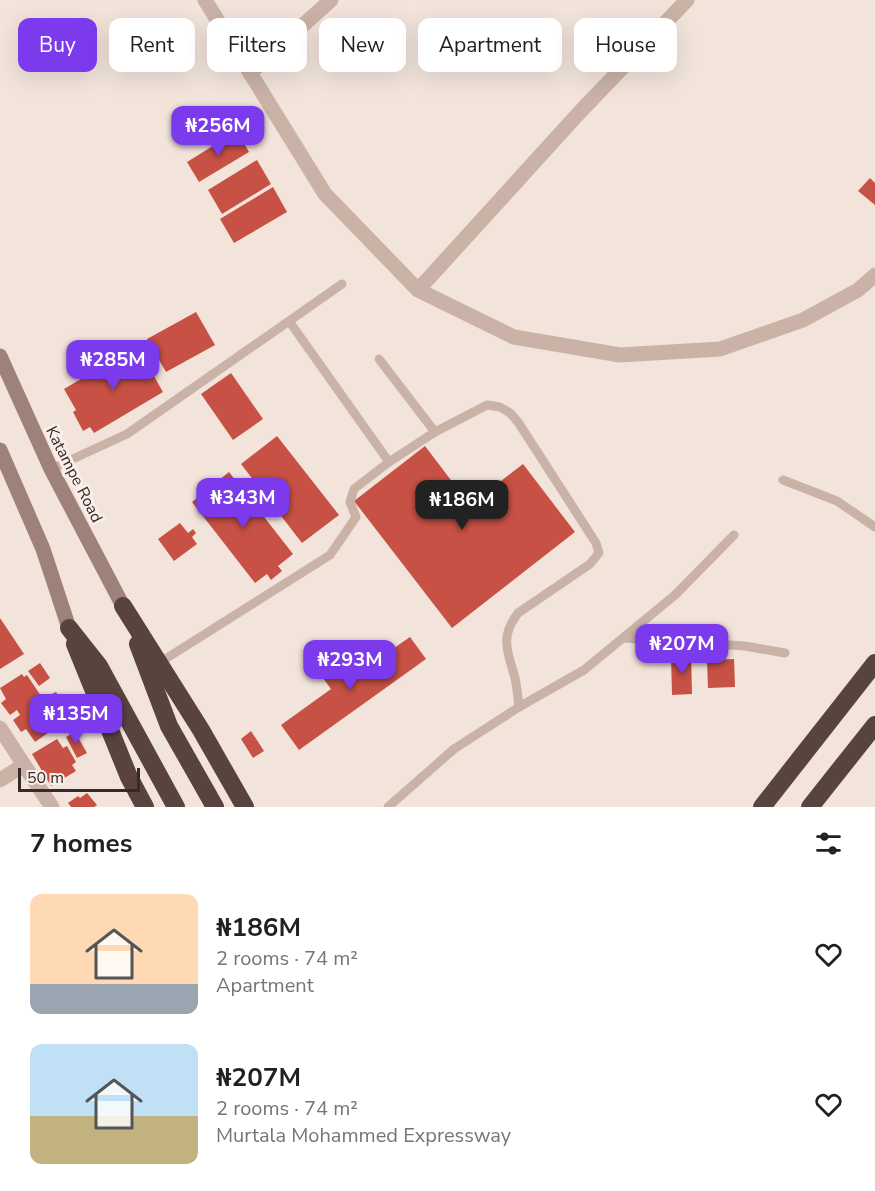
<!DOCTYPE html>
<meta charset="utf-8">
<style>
body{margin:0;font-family:"Nunito Sans",sans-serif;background:#f6f6f6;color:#202124;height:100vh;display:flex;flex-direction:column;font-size:22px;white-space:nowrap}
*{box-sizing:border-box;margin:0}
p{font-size:20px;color:#757577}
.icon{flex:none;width:33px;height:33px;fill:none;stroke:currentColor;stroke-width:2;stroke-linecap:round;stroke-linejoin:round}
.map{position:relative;height:807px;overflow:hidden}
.panel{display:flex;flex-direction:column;background:#fff;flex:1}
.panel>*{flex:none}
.hud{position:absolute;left:18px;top:18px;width:840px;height:54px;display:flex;gap:12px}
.scale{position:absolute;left:18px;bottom:15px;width:122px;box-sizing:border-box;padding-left:6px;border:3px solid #372a28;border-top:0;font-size:16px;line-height:21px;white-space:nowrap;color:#372a28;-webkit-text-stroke:4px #faefe8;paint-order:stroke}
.price{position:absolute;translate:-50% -51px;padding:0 14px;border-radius:12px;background:#7c3aed;color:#fff;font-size:20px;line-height:39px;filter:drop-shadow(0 2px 3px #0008)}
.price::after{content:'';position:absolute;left:50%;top:36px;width:18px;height:14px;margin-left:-9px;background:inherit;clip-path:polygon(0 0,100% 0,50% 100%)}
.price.selected{background:#222;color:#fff}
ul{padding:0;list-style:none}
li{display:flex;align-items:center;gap:18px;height:150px;padding:0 30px}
li span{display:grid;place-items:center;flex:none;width:168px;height:120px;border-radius:12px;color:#555}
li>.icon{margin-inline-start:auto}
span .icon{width:72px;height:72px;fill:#fffc;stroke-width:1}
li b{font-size:26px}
h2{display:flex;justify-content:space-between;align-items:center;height:72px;padding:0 30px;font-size:26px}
.chip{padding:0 21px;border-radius:12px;background:#fff;box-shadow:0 6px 24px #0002;font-size:21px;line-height:54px}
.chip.selected{background:#7c3aed;color:#fff}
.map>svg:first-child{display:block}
.building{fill:#c75144}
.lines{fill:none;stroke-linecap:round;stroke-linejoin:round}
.lane{stroke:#cab2a7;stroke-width:9}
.street{stroke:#cab2a7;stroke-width:15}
.secondary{stroke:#9e8178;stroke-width:15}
.highway{stroke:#58433f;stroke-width:18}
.labels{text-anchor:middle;stroke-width:6;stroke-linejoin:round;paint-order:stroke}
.street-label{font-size:16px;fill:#372a28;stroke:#faefe8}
</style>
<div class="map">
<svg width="875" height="807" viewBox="0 0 875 807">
<rect width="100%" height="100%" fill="#f2e4db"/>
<g class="building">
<path d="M237,131L249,152L199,182L187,162Z"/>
<path d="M257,160L271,184L222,214L208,190Z"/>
<path d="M870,178L875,183V205L858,191Z"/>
<path d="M273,187L287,212L234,243L220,219Z"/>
<path d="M196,312L215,345L166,372L147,339Z"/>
<path d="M137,346L163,392L94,433L90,427L83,431L73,412L76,410L64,389Z"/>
<path d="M231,373L263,419L233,440L201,394Z"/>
<path d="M277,436L339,515L302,543L241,464Z"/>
<path d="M425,446L460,492L474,481L484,494L523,464L575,532L452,628L354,501Z"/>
<path d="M229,472L293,554L278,566L282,571L271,580L267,574L255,583L192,502Z"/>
<path d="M180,523L188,533L193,529L196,533L192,537L197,544L174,561L158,539Z"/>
<path d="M0,618L24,654L0,669Z"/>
<path d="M410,637L426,659L299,750L281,725L331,689L317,670L337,656L352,677Z"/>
<path d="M691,655L692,694L672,695L671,656Z"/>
<path d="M734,659L735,687L708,688L707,660Z"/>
<path d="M40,663L50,678L39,686L28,671Z"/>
<path d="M22,674L24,677L27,675L43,699L39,701L41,703L44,701L59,722L53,726L55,728L35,742L26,729L21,732L13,720L20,715L17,710L10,715L1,703L6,699L0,688Z"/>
<path d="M56,692L69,713L59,719L46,697Z"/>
<path d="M251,731L264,751L253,758L241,739Z"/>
<path d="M75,732L87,753L77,758L66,737Z"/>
<path d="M57,739L63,748L67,746L76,762L72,765L76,771L51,786L32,754Z"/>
<path d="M87,793L97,805L94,807H71L68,803L78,796L80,798Z"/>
</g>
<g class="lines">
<g class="lane">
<path d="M289,321L389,462"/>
<path d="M379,359L435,432"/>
<path d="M51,469L127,434L342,284"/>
<path d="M783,480L837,501L875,527"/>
<path d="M624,638L745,646L785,653"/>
<path d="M159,663L330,555L356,517L350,502L354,489L389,462L435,432L487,405L500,407L510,413L518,422L596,543L599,553L590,564L518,613C499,638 508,652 515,678C517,687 518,698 519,707"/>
<path d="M388,807L454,749L519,707L584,670L675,595L734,535"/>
</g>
<g class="street">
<path d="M205,0L325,194L418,290L514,337L620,355L720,349L803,320L858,290L875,275"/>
<path d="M250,73L331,0"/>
<path d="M418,290L578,114L687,0"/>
<path d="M0,728L24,765L0,780"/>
<path d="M24,765L52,807"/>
</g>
<g class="secondary">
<path d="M0,356L51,469L123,606"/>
<path d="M0,450L43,549L69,628"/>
</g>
<g class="highway">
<path d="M123,606L201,730L245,807"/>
<path d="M69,628L99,666L176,807"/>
<path d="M75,644L129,777L145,807"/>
<path d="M138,644L169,726L215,807"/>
<path d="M762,807L875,663"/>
<path d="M810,807L875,725"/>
</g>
</g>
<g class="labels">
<g class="street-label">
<text transform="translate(75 474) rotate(63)" y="6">Katampe Road</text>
</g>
</g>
</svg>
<div class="scale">50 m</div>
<b class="price" style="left:218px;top:157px">₦256M</b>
<b class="price" style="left:113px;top:391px">₦285M</b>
<b class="price" style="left:243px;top:529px">₦343M</b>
<b class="price selected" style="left:462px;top:531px">₦186M</b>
<b class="price" style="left:682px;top:675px">₦207M</b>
<b class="price" style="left:350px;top:691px">₦293M</b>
<b class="price" style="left:76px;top:745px">₦135M</b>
<div class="hud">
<a class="chip selected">Buy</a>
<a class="chip">Rent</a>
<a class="chip">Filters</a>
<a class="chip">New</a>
<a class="chip">Apartment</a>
<a class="chip">House</a>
</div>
</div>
<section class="panel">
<h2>7 homes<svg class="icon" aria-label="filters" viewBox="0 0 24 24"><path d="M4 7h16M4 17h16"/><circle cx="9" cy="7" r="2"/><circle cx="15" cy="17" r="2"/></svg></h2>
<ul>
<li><span style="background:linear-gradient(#ffd9b3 75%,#9aa5b1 0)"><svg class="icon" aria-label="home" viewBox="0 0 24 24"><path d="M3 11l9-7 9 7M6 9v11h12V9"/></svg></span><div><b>₦186M</b><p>2 rooms · 74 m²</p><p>Apartment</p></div><svg class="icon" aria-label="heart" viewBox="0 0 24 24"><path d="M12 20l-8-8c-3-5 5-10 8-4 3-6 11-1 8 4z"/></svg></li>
<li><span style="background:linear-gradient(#bfe0f5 60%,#c2b280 0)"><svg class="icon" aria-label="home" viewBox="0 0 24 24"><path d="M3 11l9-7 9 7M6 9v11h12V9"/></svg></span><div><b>₦207M</b><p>2 rooms · 74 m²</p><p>Murtala Mohammed Expressway</p></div><svg class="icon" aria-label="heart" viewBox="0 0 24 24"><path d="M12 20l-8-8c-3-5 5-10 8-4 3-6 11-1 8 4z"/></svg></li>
</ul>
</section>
